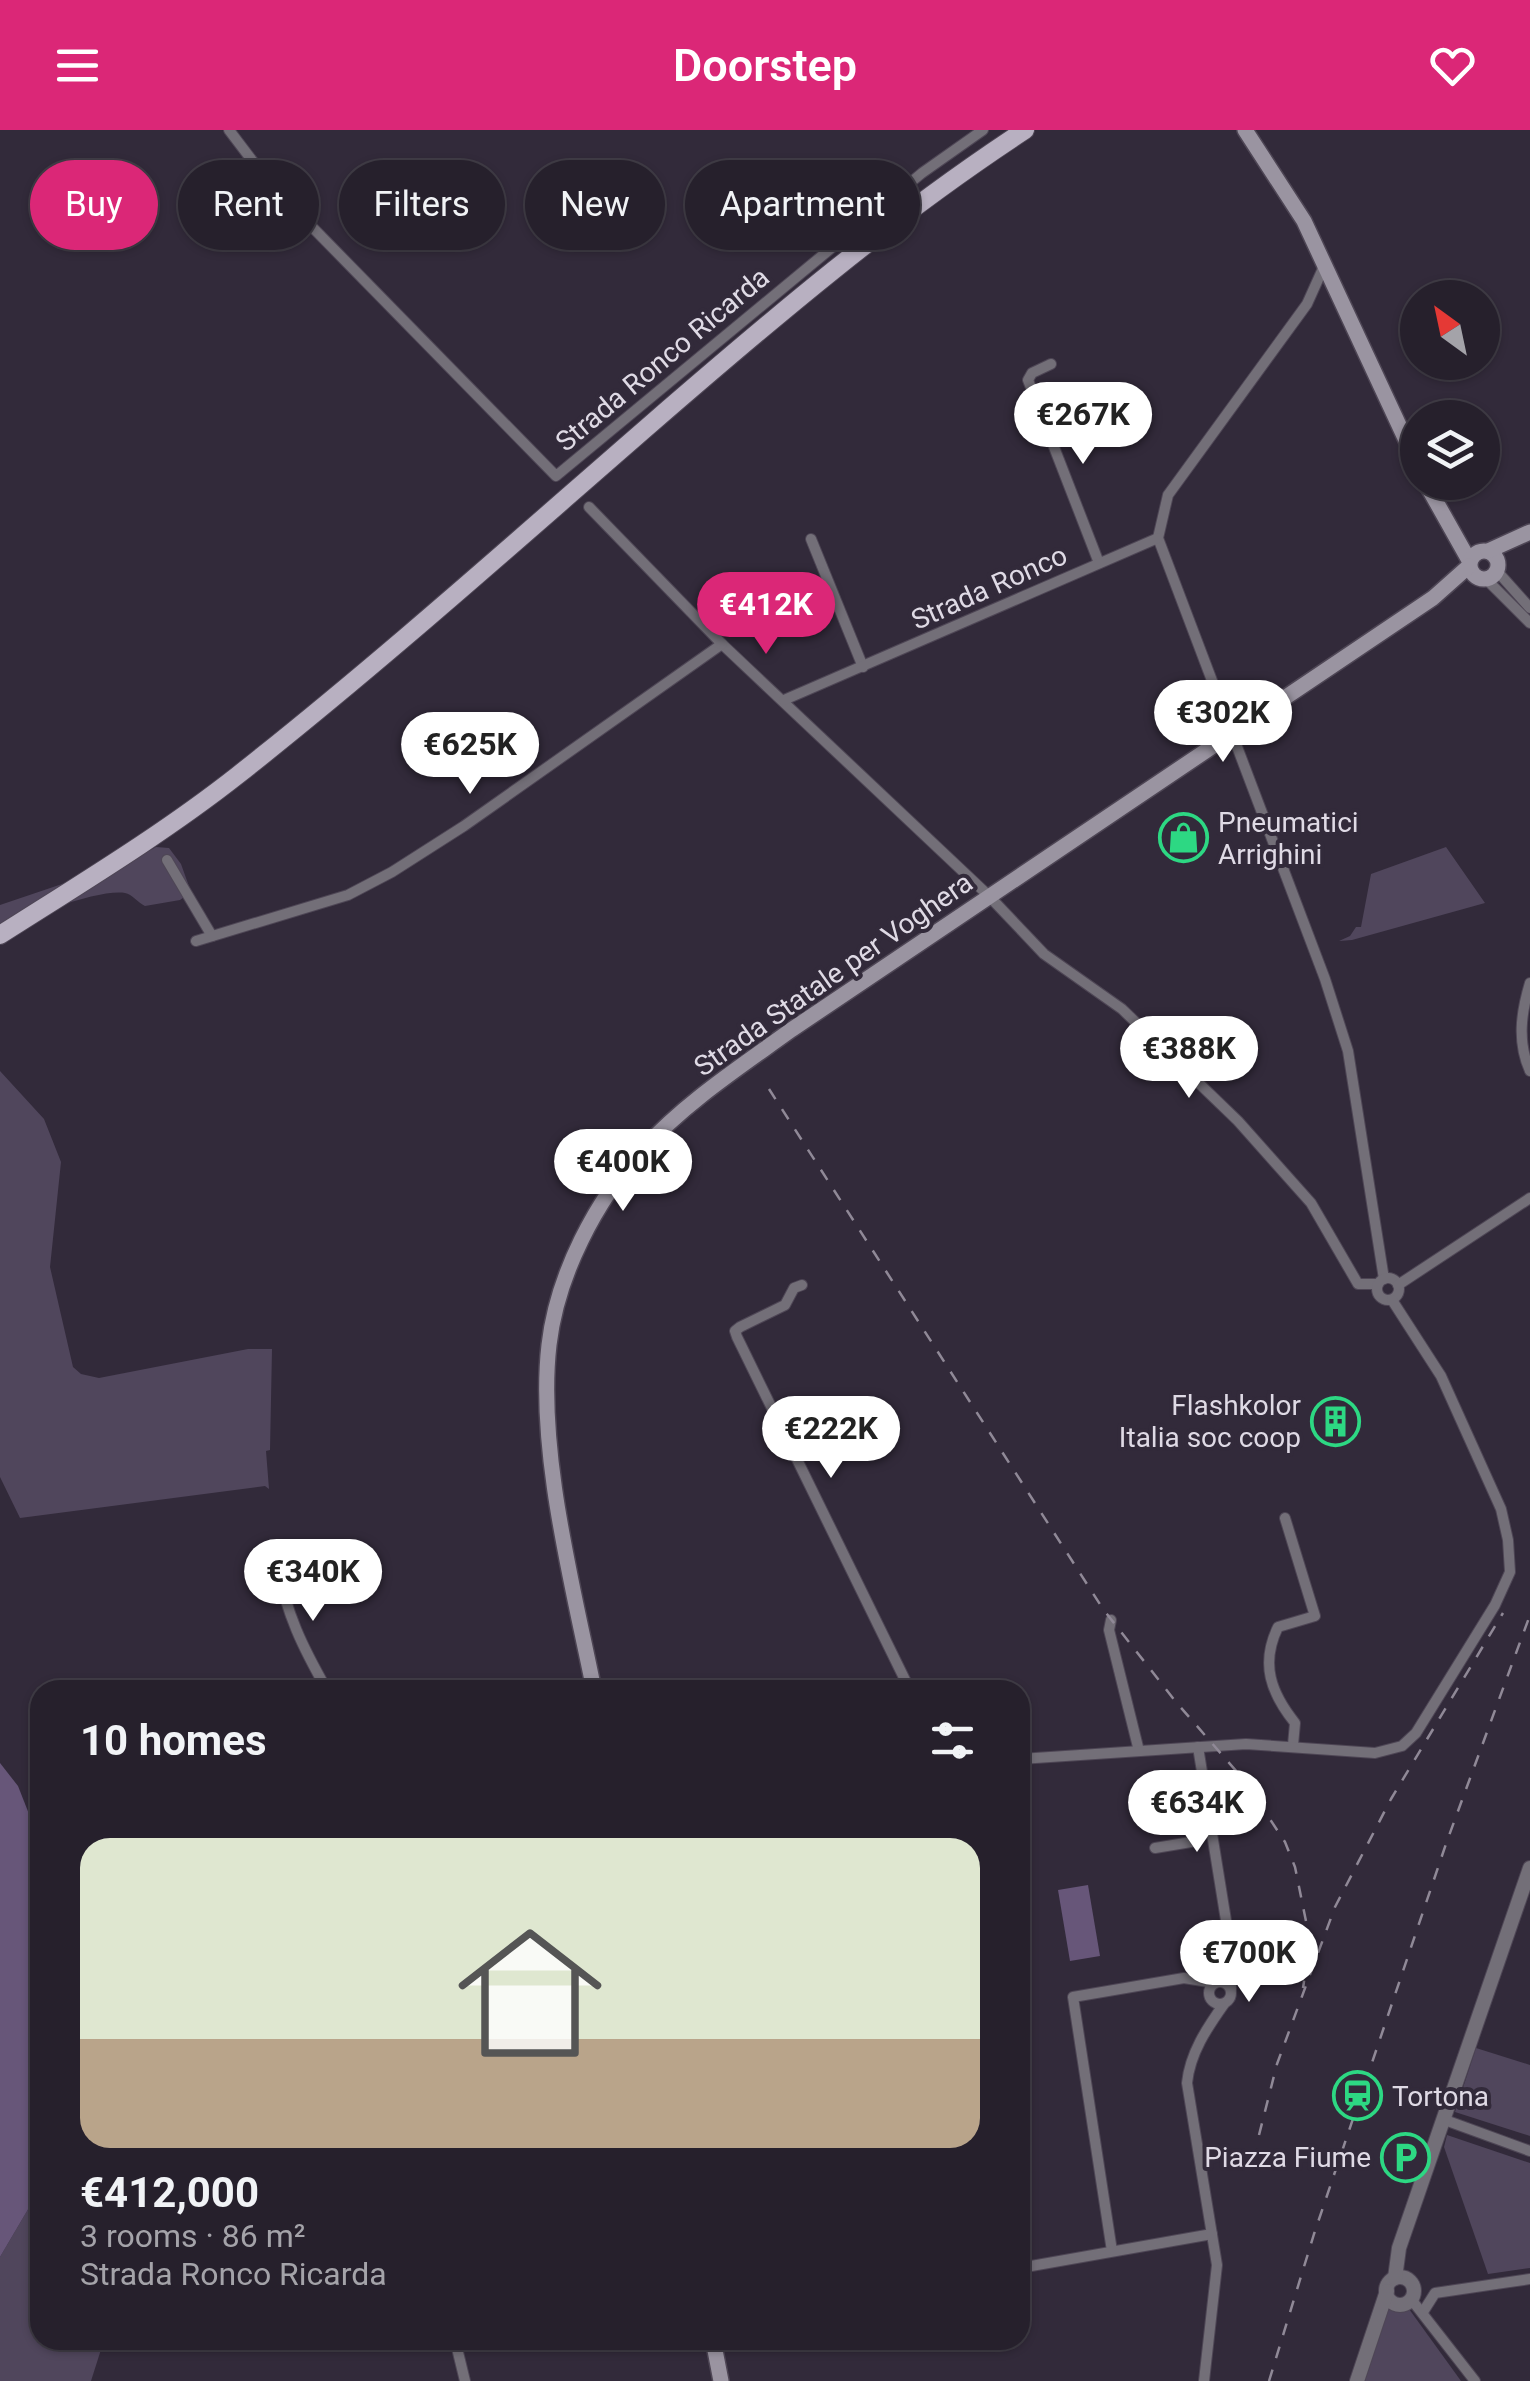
<!DOCTYPE html>
<meta charset="utf-8">
<style>
body{margin:0;font-family:Roboto,sans-serif;background:#322d38;color:#f1f3f6;height:100vh;display:flex;flex-direction:column;font-size:38px;white-space:nowrap}
*{box-sizing:border-box;margin:0}
p{font-size:32px;color:#a4a3a9}
.icon{flex:none;width:55px;height:55px;fill:none;stroke:currentColor;stroke-width:2;stroke-linecap:round;stroke-linejoin:round}
.map{position:relative;flex:1;overflow:hidden}
.panel{position:absolute;left:30px;top:1550px;width:1000px;height:670px;display:flex;flex-direction:column;background:#26202c;border-radius:30px;box-shadow:0 2px 8px #0004,0 0 0 2px #423e48}
.panel>*{flex:none}
.banner{position:absolute;left:30px;top:30px;width:1000px;height:90px;display:flex;gap:20px}
.needle{width:65px;rotate:327deg}
.tools{position:absolute;left:1400px;top:150px;display:grid;gap:20px}
.tools a{display:grid;place-items:center;width:100px;height:100px;border-radius:50%;background:#26202c;box-shadow:0 2px 8px #0004,0 0 0 2px #423e48;font-size:50px}
.price{position:absolute;translate:-50% -85px;padding:0 22px;border-radius:35px;background:#fff;color:#222;font-size:32px;line-height:65px;filter:drop-shadow(0 2px 5px #0008)}
.price::after{content:'';position:absolute;left:50%;top:60px;width:30px;height:22px;margin-left:-15px;background:inherit;clip-path:polygon(0 0,100% 0,50% 100%)}
.price.current{background:#db2777;color:#fff}
ul{padding:0;list-style:none}
li{display:grid;align-content:center;gap:20px;height:530px;padding:0 50px}
li+li{border-top:2px solid #423e48}
li span{display:grid;place-items:center;height:310px;border-radius:30px;color:#555}
li>.icon{margin-inline-start:auto}
span .icon{width:180px;height:180px;fill:#fffc;stroke-width:1}
li b{font-size:42px}
h2{display:flex;justify-content:space-between;align-items:center;height:120px;padding:0 50px;font-size:42px}
.tag{padding:0 35px;border-radius:45px;background:#26202c;box-shadow:0 2px 8px #0004,0 0 0 2px #423e48;font-size:35px;line-height:90px}
.tag.current{background:#db2777;color:#fff}
header{display:flex;justify-content:space-between;align-items:center;height:130px;padding:0 50px;background:#db2777;color:#fff;font-size:45px;font-weight:600}
.map>svg:first-child{display:block}
.green{fill:#50465c}
.water{fill:#675679}
.lines{fill:none;stroke-linecap:round;stroke-linejoin:round}
.minor-casing{stroke:#4e4655;stroke-width:12}
.tertiary-casing{stroke:#4e4655;stroke-width:16}
.secondary-casing{stroke:#4e4655;stroke-width:18}
.primary-casing{stroke:#4e4655;stroke-width:20}
.minor{stroke:#736f78;stroke-width:10}
.tertiary{stroke:#736f78;stroke-width:14}
.secondary{stroke:#9a94a1;stroke-width:15}
.primary{stroke:#b8b0c1;stroke-width:18}
.rail{stroke:#908997;stroke-width:2.5;stroke-dasharray:12 12;stroke-linecap:butt}
.labels{text-anchor:middle;stroke-width:8;stroke-linejoin:round;paint-order:stroke}
.street-label{font-size:28px;fill:#dfdae5;stroke:#322a3a}
.poi-label{font-size:28px;fill:#dfdae5;stroke:#322a3a;text-anchor:start}
</style>
<header><svg class="icon" aria-label="menu" viewBox="0 0 24 24"><path d="M4 6h16M4 12h16M4 18h16"/></svg>Doorstep<svg class="icon" aria-label="heart" viewBox="0 0 24 24"><path d="M12 20l-8-8c-3-5 5-10 8-4 3-6 11-1 8 4z"/></svg></header>
<div class="map">
<svg width="1530" height="2251" viewBox="0 0 1530 2251">
<rect width="100%" height="100%" fill="#322a3a"/>
<g class="green">
<path d="M156,717L169,718L181,734L191,762L180,770L145,776C138,773 132,764 125,763C97,759 28,787 0,798V775L130,731Z"/>
<path d="M1446,717L1485,773L1352,810L1339,811L1350,806L1356,797H1361L1371,744Z"/>
<path d="M0,941L44,989L61,1032L50,1137L73,1237L81,1244L99,1248L248,1219H272L270,1320L266,1321L269,1359L265,1356L20,1388L0,1347Z"/>
<path d="M1476,1918L1530,1935V2006L1455,1982Z"/>
<path d="M1447,2005L1530,2033V2138L1488,2144L1444,2017Z"/>
<path d="M40,2059V2210H104L91,2251H0V2127Z"/>
<path d="M1388,2178L1409,2179L1461,2251H1365Z"/>
</g>
<g class="water">
<path d="M0,1633L18,1656L40,1712V2059L0,2127Z"/>
<path d="M1088,1755L1100,1826L1070,1831L1058,1760Z"/>
</g>
<g class="lines">
<defs>
<g id="minor">
<path d="M229,0L270,54L556,346L922,43L983,0"/>
<path d="M1325,134L1307,174L1168,365L1158,408L1325,849L1348,921L1384,1149"/>
<path d="M1051,234L1032,243L1028,250L1099,433"/>
<path d="M589,377L722,514L989,766L1044,824L1122,879L1238,991L1311,1073L1358,1154H1378"/>
<path d="M811,409L863,537"/>
<path d="M1497,441L1530,478"/>
<path d="M1486,449L1530,493"/>
<path d="M784,570L1158,408"/>
<path d="M167,730L212,806"/>
<path d="M196,811L348,765L392,742L464,696L722,514"/>
<path d="M1530,853C1521,883 1517,912 1530,941"/>
<circle cx="1388" cy="1159" r="11"/>
<path d="M802,1155L794,1158L785,1175L740,1197L735,1201L737,1207L910,1560"/>
<path d="M1398,1155L1530,1068"/>
<path d="M1285,1388L1315,1486L1278,1497C1260,1534 1271,1563 1295,1593L1293,1615"/>
<path d="M277,1435C287,1485 302,1516 327,1560"/>
<path d="M1111,1490L1109,1500L1139,1621"/>
<path d="M1198,1617L1230,1815L1231,1859"/>
<path d="M1020,1629L1246,1614L1375,1623L1402,1616L1416,1603L1495,1475L1510,1442L1508,1410L1501,1379L1441,1246L1392,1170"/>
<path d="M1155,1718L1191,1712L1213,1698"/>
<circle cx="1220" cy="1863" r="11"/>
<path d="M1445,1990L1530,2021"/>
<path d="M1112,2121L1073,1867L1184,1848L1215,1853"/>
<path d="M1020,2138L1212,2104"/>
<path d="M1411,2169L1475,2251"/>
<path d="M1423,2182L1435,2163L1530,2149"/>
<path d="M455,2210L465,2251"/>
<path d="M1204,2251L1217,2135L1187,1953C1190,1923 1207,1898 1224,1874"/>
</g>
<g id="tertiary">
<circle cx="1400" cy="2161" r="14"/>
<path d="M1395,2148L1399,2118L1530,1738"/>
<path d="M1357,2251L1387,2161"/>
</g>
<g id="secondary">
<path d="M1245,0L1304,91L1418,336"/>
<path d="M1425,352L1470,432"/>
<circle cx="1484" cy="435" r="14"/>
<path d="M1488,421L1530,402"/>
<path d="M594,1560C573,1456 537,1320 549,1215C557,1145 596,1070 643,1019C686,972 740,937 791,900L1433,468L1469,436"/>
<path d="M713,2210L721,2251"/>
</g>
<path id="primary" d="M0,805C80,754 163,704 238,645C380,533 515,412 652,293C772,189 892,87 1025,0"/>
</defs>
<use href="#minor" class="minor-casing"/>
<use href="#tertiary" class="tertiary-casing"/>
<use href="#secondary" class="secondary-casing"/>
<use href="#primary" class="primary-casing"/>
<use href="#minor" class="minor"/>
<use href="#tertiary" class="tertiary"/>
<use href="#secondary" class="secondary"/>
<use href="#primary" class="primary"/>
<g class="rail">
<path d="M769,959L1103,1479L1176,1572L1244,1650L1285,1712L1295,1737L1307,1796V1832L1303,1858"/>
<path d="M1259,2005L1277,1934L1335,1777L1391,1669L1503,1483"/>
<path d="M1269,2251L1314,2104L1447,1711L1530,1485"/>
</g>
</g>
<defs>
<symbol id="shop-ring" viewBox="-11 -11 22 22"><circle r="9.5" fill="#322a3a" stroke="#2dd883" stroke-width="1.5"/><path d="M-5-2.5h2.3a2.7 3.5 0 0 1 5.4 0H5L5.5 6h-11ZM-1.5-2.5h3a1.5 2.3 0 0 0-3 0Z" fill="#2dd883"/></symbol>
<symbol id="building-ring" viewBox="-11 -11 22 22"><circle r="9.5" fill="#322a3a" stroke="#2dd883" stroke-width="1.5"/><path d="M-4-6H4V6H1V3H-1V6H-4ZM-2.5-4.3h1.7v1.8h-1.7ZM.8-4.3h1.7v1.8H.8ZM-2.5-1h1.7V.8h-1.7ZM.8-1h1.7V.8H.8Z" fill="#2dd883"/></symbol>
<symbol id="station-ring" viewBox="-11 -11 22 22"><circle r="9.5" fill="#322a3a" stroke="#2dd883" stroke-width="1.5"/><path d="M-3-6H3Q5-6 5-4V2Q5 4 3 4L4.5 6H3L1.5 4h-3L-3 6H-4.5L-3 4Q-5 4-5 2V-4Q-5-6-3-6ZM-3.5-4v3h7v-3ZM-3.5 1v1.5H-2V1ZM2 1v1.5H3.5V1Z" fill="#2dd883"/></symbol>
<symbol id="parking-ring" viewBox="-11 -11 22 22"><circle r="9.5" fill="#322a3a" stroke="#2dd883" stroke-width="1.5"/><path d="M-3.5-5.5H1a3.5 3.5 0 0 1 0 7H-1V5.5H-3.5ZM-1-3.4V-.6H.8a1.4 1.4 0 0 0 0-2.8Z" fill="#2dd883"/></symbol>
</defs>
<g fill-rule="evenodd">
<use href="#shop-ring" x="1156" y="680" width="55" height="55"/>
<use href="#building-ring" x="1308" y="1264" width="55" height="55"/>
<use href="#station-ring" x="1330" y="1938" width="55" height="55"/>
<use href="#parking-ring" x="1378" y="2000" width="55" height="55"/>
</g>
<g class="labels">
<g class="street-label">
<text transform="translate(662 229) rotate(-40)" y="10">Strada Ronco Ricarda</text>
<text transform="translate(989 457) rotate(-24)" y="10">Strada Ronco</text>
<text transform="translate(833 844) rotate(-35)" y="10">Strada Statale per Voghera</text>
</g>
<g class="poi-label">
<text x="1218" y="702">Pneumatici<tspan x="1218" dy="32">Arrighini</tspan></text>
<text x="1301" y="1285" text-anchor="end">Flashkolor<tspan x="1301" dy="32">Italia soc coop</tspan></text>
<text x="1392" y="1976">Tortona</text>
<text x="1371" y="2037" text-anchor="end">Piazza Fiume</text>
</g>
</g>
</svg>
<div class="tools">
<a><svg class="needle" viewBox="-14 -14 28 28"><path d="M0-13l5 13h-10z" fill="#e53935"/><path d="M0 13l5-13h-10z" fill="#a4a3a9"/></svg></a>
<a><svg class="icon" aria-label="layers" viewBox="0 0 24 24"><path d="M12 4l9 5-9 5-9-5zM3 14l9 5 9-5"/></svg></a>
</div>
<b class="price" style="left:1083px;top:337px">€267K</b>
<b class="price current" style="left:766px;top:527px">€412K</b>
<b class="price" style="left:1223px;top:635px">€302K</b>
<b class="price" style="left:470px;top:667px">€625K</b>
<b class="price" style="left:1189px;top:971px">€388K</b>
<b class="price" style="left:623px;top:1084px">€400K</b>
<b class="price" style="left:831px;top:1351px">€222K</b>
<b class="price" style="left:313px;top:1494px">€340K</b>
<b class="price" style="left:1197px;top:1725px">€634K</b>
<b class="price" style="left:1249px;top:1875px">€700K</b>
<div class="banner">
<a class="tag current">Buy</a>
<a class="tag">Rent</a>
<a class="tag">Filters</a>
<a class="tag">New</a>
<a class="tag">Apartment</a>
</div>
<section class="panel">
<h2>10 homes<svg class="icon" aria-label="filters" viewBox="0 0 24 24"><path d="M4 7h16M4 17h16"/><circle cx="9" cy="7" r="2"/><circle cx="15" cy="17" r="2"/></svg></h2>
<ul>
<li><span style="background:linear-gradient(#dfe7d0 65%,#b9a48a 0)"><svg class="icon" aria-label="home" viewBox="0 0 24 24"><path d="M3 11l9-7 9 7M6 9v11h12V9"/></svg></span><div><b>€412,000</b><p>3 rooms · 86 m²</p><p>Strada Ronco Ricarda</p></div></li>
</ul>
</section>
</div>
